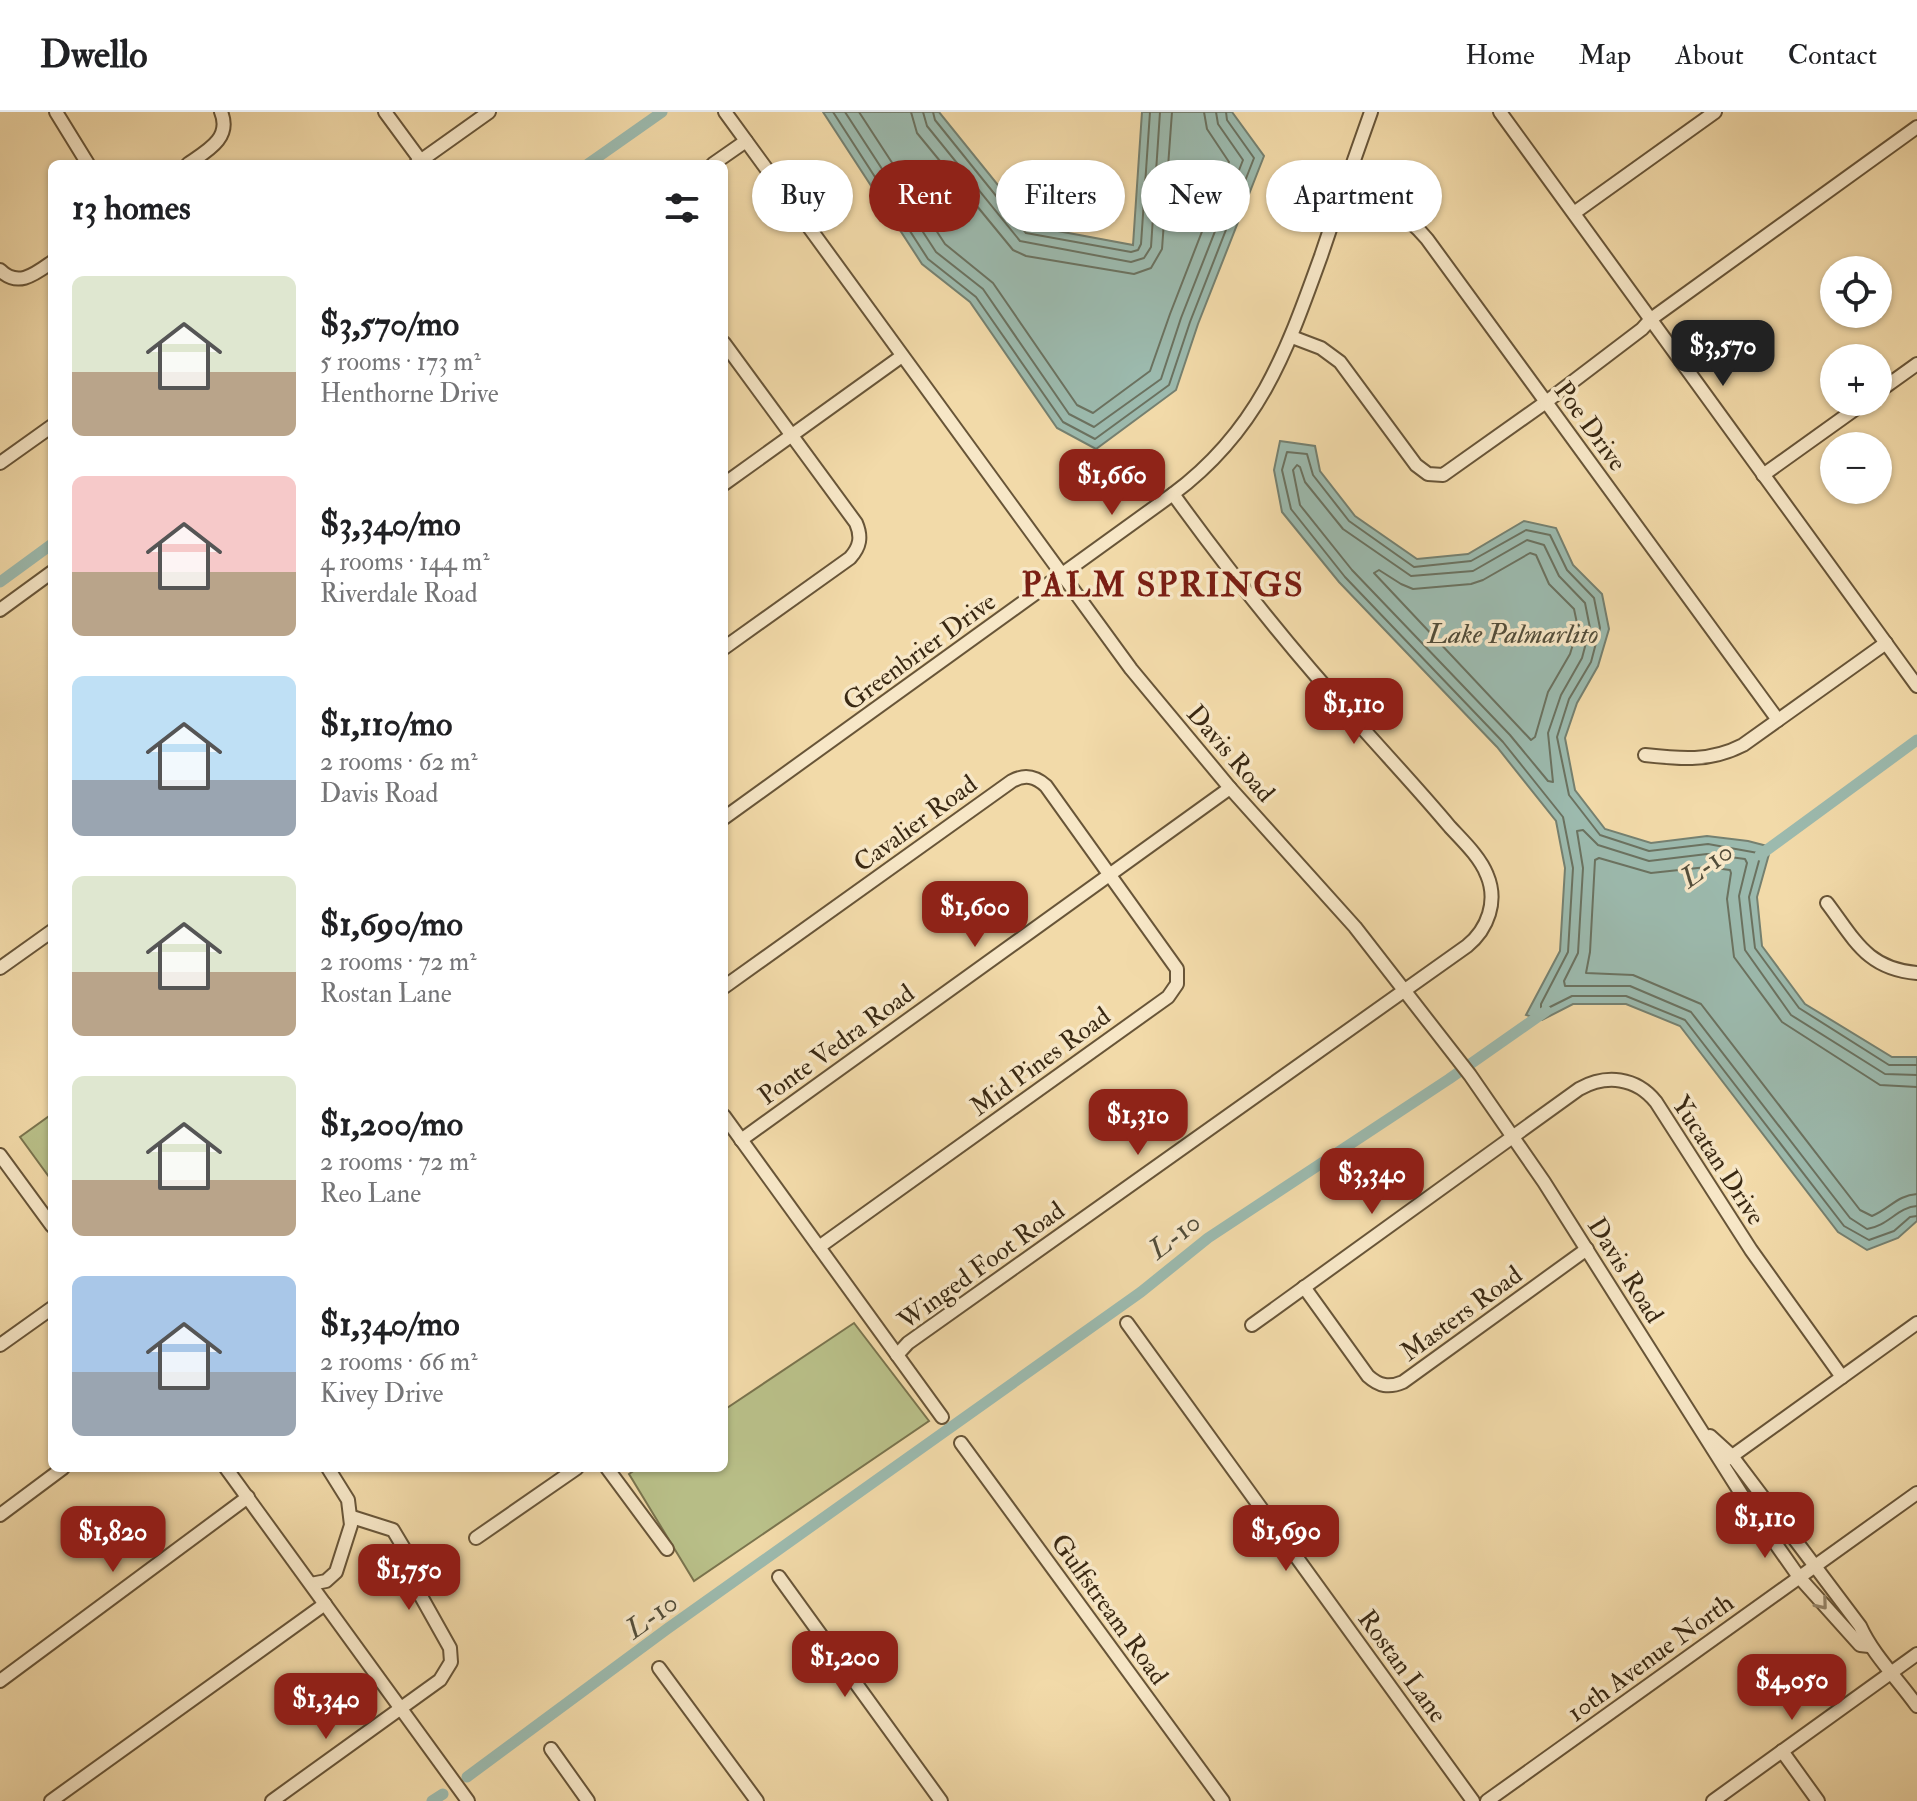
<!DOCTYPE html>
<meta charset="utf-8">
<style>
body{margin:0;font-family:"IM FELL Double Pica",serif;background:#f2f2f2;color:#202124;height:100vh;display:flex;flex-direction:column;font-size:30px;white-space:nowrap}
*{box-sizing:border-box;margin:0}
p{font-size:26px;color:#757577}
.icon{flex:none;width:44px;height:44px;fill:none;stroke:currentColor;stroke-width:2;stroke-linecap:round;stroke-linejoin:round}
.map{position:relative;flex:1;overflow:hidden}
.panel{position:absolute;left:48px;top:48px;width:680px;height:1312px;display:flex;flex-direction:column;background:#fff;border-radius:12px;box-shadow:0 2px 6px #0004}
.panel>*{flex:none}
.guide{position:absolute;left:752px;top:48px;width:760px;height:72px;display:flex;gap:16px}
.tools{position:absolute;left:1820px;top:144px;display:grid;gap:16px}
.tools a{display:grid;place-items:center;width:72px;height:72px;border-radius:50%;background:#fff;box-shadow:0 2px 6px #0004;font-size:40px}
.price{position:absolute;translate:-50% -68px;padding:0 18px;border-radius:16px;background:#8f2418;color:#fff;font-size:26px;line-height:52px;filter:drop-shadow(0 2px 4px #0008)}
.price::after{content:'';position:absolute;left:50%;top:48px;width:24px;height:18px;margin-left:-12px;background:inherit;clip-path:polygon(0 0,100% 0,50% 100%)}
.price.selected{background:#222;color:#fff}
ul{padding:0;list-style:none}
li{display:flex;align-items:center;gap:24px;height:200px;padding:0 24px}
li span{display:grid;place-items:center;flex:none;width:224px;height:160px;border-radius:12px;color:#555}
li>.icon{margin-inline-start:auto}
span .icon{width:96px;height:96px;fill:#fffc;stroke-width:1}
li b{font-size:34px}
h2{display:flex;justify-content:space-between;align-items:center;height:96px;padding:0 24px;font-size:34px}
.pill{padding:0 28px;border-radius:36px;background:#fff;box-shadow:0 2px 6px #0004;font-size:28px;line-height:72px}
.pill.selected{background:#8f2418;color:#fff}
header{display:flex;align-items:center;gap:48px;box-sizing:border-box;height:112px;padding:0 40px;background:#fff;border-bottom:2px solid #e0e0e0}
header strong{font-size:38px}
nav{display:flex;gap:44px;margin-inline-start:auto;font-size:28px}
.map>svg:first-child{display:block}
.green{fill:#b9c089;stroke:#7a744e;stroke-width:2}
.water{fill:#9cbaae;stroke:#758070;stroke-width:2}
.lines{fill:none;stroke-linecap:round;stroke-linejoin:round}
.shore{stroke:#6b7260;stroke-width:2}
.canal{stroke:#9cbaae;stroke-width:11}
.minor-casing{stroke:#685538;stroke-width:16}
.minor{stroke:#f7e7c7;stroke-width:12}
.oneway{stroke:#98886d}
.labels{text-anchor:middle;stroke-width:7;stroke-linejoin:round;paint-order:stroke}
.street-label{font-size:26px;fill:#3a2913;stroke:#f7e7c7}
.water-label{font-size:28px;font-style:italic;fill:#524d3a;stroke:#f7e7c7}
.district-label{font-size:34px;font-weight:bold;letter-spacing:2px;fill:#7a1f14;stroke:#f7e7c7}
</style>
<header>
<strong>Dwello</strong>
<nav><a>Home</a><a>Map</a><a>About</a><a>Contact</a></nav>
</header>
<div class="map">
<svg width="1917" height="1689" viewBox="0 0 1917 1689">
<rect width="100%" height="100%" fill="#f2daa9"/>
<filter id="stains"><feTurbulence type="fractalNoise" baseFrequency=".0025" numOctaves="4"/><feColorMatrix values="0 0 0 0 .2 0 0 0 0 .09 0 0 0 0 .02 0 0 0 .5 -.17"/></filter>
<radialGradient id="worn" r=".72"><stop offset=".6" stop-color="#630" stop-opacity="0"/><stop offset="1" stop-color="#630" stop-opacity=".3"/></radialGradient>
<g class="green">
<path d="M52,1002V1069L20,1025Z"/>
<path d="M854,1211L929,1309L694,1469L629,1362L638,1356H724V1298Z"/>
</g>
<g class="water">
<path d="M823,0H939L1031,114L1133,133L1142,0H1232L1264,44L1198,212L1176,278L1096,337L1057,316L970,190L922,152Z"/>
<path d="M1280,329L1315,334L1320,359L1355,404L1417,447L1468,442L1524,409L1556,416L1573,453L1602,482L1609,517L1598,554L1577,591L1565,626L1575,678L1605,717L1651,731L1707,724L1748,729L1771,735L1757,785L1762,834L1805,892L1892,945H1917V1109L1898,1126L1867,1138L1838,1120L1680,914L1626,892H1573L1542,908L1526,903L1560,839L1565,756L1556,709L1497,635L1339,470L1282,400L1274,358Z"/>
</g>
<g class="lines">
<g class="shore">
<path d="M833,0L928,147L976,185L1063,310L1095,327L1169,273L1190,210L1254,46L1227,8L1226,0"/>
<path d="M845,0L936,140L983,177L1069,302L1094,315L1161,267L1181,206L1243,48L1218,12L1216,0"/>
<path d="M859,0L945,132L993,171L1077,293L1093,301L1150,259L1170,202L1229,50L1207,17L1204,0"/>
<path d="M911,0L917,21L1013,138L1026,144L1134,162L1151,156L1162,137L1172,0"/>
<path d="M923,0L927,14L1020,129L1131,150L1144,146L1151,135L1160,0"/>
<path d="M933,0L935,8L1026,121L1131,140L1138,138L1141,132L1150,0"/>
<path d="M1297,353L1300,355L1305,370L1343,417L1411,464L1473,459L1527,428L1544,433L1559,464L1585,491L1590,516L1582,546L1561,583L1548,621L1553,670L1548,669L1510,623L1352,458L1300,393L1293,358Z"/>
<path d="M1530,441L1536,443L1549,472L1574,497L1578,516L1570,542L1548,580L1535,625L1531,628L1374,461L1379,458L1401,472L1413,477L1471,472L1483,468Z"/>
<path d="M1917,953H1889L1799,896L1755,836L1749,785L1760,745L1758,741L1708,732L1649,739L1600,723L1569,683L1557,625L1569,587L1591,550L1600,516L1594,486L1567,458L1550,423L1526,418L1471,449L1414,455L1349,409L1313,363L1307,342L1287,340L1282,358L1291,397L1345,465L1503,630L1563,705L1573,756L1568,840L1541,892V896L1546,897L1572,884H1626L1685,908L1844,1114L1869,1128L1894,1119L1910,1105L1917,1104"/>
<path d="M1917,963L1885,962L1791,903L1745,838L1739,784L1747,751L1745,747L1707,742L1649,749L1598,733L1583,718L1577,719L1583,756L1578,841L1564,869L1565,874H1630L1691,900L1850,1106L1867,1117C1888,1114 1898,1095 1917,1094"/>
<path d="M1917,975L1880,973L1782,910L1734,845L1727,787L1731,761L1730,758L1707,755L1651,761L1599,746L1595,748L1590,840L1586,861L1633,863L1701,892L1860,1098L1872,1104C1889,1097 1898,1083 1917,1082"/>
</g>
<g class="canal">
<path d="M588,52L662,0"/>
<path d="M0,470L52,432"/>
<path d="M1760,743L1917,628"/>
<path d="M467,1665L667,1517L1141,1180L1208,1126L1449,967L1546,899"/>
<path d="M432,1689L443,1682"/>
</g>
<defs>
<g id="minor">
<path d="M56,0L88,52"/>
<path d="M385,0L421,49"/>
<path d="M725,0L1131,557L1230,676L1355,815L1470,963L1544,1070L1747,1391L1799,1465L1860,1533L1869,1534"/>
<path d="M1500,0L1917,574"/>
<path d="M188,52C207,39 232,26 221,0"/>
<path d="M416,52L489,0"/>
<path d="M713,52L746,29"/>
<path d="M1344,76C1378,88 1404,99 1427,127L1778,608"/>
<path d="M1574,101L1715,0"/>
<path d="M0,158C18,176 35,162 52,150"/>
<path d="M1292,225L1321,236L1340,250L1416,353L1428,362L1443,363L1546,290L1642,217L1651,207L1917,15"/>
<path d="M724,231L856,411C862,425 860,435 850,446L724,536"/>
<path d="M1878,280L1917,252"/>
<path d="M0,351L52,314"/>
<path d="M1763,363L1865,290"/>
<path d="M724,372L902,244"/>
<path d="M0,498L52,460"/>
<path d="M1645,643C1681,647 1710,650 1743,633L1886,531"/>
<path d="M724,706L1173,382C1259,318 1286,241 1321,144C1337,96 1354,48 1371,0"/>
<path d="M1827,791C1855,828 1867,857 1917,861"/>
<path d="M0,856L52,819"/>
<path d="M724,875L1012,669C1025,662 1035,664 1046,674L1177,857V872L1168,885L819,1135"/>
<path d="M724,1004L942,1305"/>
<path d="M741,1028L1230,676"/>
<path d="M0,1043L52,1114"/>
<path d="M1304,1175L1368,1264C1379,1274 1389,1276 1403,1270L1587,1137"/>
<path d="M1127,1211L1473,1689"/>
<path d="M1252,1213L1579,977C1606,962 1636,965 1656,990L1751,1138L1842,1265"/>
<path d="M0,1233L52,1196"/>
<path d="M897,1243L908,1231L1467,834C1488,817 1498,789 1487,763C1480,745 1463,729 1450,715C1420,679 1388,645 1357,610C1291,538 1231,462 1173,382"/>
<path d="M1710,1324L1732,1344L1860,1514C1873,1543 1898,1567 1917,1594"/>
<path d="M961,1331L1223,1689"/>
<path d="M1728,1347L1917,1211"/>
<path d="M226,1356L468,1689"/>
<path d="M607,1356L667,1437"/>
<path d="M0,1403L63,1356"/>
<path d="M476,1426L577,1356"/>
<path d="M779,1465L941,1689"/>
<path d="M311,1472L326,1469L336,1460L351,1413L348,1388L328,1356"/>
<path d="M659,1556L757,1689"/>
<path d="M0,1569L248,1385"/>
<path d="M551,1637L588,1689"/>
<path d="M1782,1639L1818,1689"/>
<path d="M51,1689L325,1492"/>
<path d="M272,1689L440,1568L451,1550L450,1536L413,1470L405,1438L393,1418L352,1405"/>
<path d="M1487,1689L1917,1381"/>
<path d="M1713,1689L1917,1542"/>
</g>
</defs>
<use href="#minor" class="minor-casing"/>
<use href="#minor" class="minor"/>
</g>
<defs><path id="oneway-chevron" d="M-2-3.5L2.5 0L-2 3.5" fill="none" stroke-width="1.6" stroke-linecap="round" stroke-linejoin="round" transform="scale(2)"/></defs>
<use class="oneway" href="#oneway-chevron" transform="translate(1822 1492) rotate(50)"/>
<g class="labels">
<g class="street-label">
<text transform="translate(1591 314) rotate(54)" y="9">Poe Drive</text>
<text transform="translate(919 539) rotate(-36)" y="9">Greenbrier Drive</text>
<text transform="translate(1231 641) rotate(49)" y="9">Davis Road</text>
<text transform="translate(915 711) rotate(-36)" y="9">Cavalier Road</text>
<text transform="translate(836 932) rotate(-36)" y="9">Ponte Vedra Road</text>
<text transform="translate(1040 949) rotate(-36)" y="9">Mid Pines Road</text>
<text transform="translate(1719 1048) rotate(57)" y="9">Yucatan Drive</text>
<text transform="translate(981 1153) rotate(-36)" y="9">Winged Foot Road</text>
<text transform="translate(1626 1158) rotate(58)" y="9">Davis Road</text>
<text transform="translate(1461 1201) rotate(-36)" y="9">Masters Road</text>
<text transform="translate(1110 1497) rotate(54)" y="9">Gulfstream Road</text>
<text transform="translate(1650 1545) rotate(-36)" y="9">10th Avenue North</text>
<text transform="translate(1403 1554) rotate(54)" y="9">Rostan Lane</text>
</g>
<g class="water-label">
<text x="1513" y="531">Lake Palmarlito</text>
<text transform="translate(1706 752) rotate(-36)" y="10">L-10</text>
<text transform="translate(1174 1123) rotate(-38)" y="10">L-10</text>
<text transform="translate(651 1503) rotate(-36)" y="10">L-10</text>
</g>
<g class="district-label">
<text x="1163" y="484">PALM SPRINGS</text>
</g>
</g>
<rect width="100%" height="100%" filter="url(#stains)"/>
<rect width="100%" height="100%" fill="url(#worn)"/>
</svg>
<div class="tools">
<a><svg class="icon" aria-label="locate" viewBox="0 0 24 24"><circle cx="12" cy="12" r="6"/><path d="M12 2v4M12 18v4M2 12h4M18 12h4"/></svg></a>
<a>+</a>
<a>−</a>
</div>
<b class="price selected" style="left:1723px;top:276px">$3,570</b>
<b class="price" style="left:1112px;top:405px">$1,660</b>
<b class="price" style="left:1354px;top:634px">$1,110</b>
<b class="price" style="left:975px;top:837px">$1,600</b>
<b class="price" style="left:1138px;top:1045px">$1,310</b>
<b class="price" style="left:1372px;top:1104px">$3,340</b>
<b class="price" style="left:1765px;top:1448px">$1,110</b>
<b class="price" style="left:1286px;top:1461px">$1,690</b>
<b class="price" style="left:113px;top:1462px">$1,820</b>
<b class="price" style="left:409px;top:1500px">$1,750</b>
<b class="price" style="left:845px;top:1587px">$1,200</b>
<b class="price" style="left:1792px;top:1610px">$4,050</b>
<b class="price" style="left:326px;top:1629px">$1,340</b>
<div class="guide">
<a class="pill">Buy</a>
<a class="pill selected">Rent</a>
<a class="pill">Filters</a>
<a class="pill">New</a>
<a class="pill">Apartment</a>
</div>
<section class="panel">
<h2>13 homes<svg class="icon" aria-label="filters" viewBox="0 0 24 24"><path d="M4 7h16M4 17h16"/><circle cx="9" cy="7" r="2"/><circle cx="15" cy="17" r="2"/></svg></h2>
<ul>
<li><span style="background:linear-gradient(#dfe7d0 60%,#b9a48a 0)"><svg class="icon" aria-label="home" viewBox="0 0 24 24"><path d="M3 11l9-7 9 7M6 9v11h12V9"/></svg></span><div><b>$3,570/mo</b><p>5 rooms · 173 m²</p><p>Henthorne Drive</p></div></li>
<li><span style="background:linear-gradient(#f6c9c9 60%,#b9a48a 0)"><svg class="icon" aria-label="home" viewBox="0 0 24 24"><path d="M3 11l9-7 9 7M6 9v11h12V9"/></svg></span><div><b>$3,340/mo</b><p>4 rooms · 144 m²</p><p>Riverdale Road</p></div></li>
<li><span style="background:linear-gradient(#bfe0f5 65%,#9aa5b1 0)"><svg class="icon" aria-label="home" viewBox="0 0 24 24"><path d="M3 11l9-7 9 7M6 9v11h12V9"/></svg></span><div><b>$1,110/mo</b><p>2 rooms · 62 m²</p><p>Davis Road</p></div></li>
<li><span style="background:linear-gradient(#dfe7d0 60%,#b9a48a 0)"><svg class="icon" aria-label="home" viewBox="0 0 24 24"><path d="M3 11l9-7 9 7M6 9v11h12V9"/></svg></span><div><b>$1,690/mo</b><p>2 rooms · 72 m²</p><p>Rostan Lane</p></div></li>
<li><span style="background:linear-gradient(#dfe7d0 65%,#b9a48a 0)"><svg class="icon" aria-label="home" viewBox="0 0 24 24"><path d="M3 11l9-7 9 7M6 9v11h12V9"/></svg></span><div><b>$1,200/mo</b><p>2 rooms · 72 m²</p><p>Reo Lane</p></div></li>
<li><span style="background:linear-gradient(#a9c7e8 60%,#9aa5b1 0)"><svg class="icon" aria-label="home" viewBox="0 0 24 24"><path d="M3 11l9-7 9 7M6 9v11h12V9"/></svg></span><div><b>$1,340/mo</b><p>2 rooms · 66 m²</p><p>Kivey Drive</p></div></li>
</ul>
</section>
</div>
